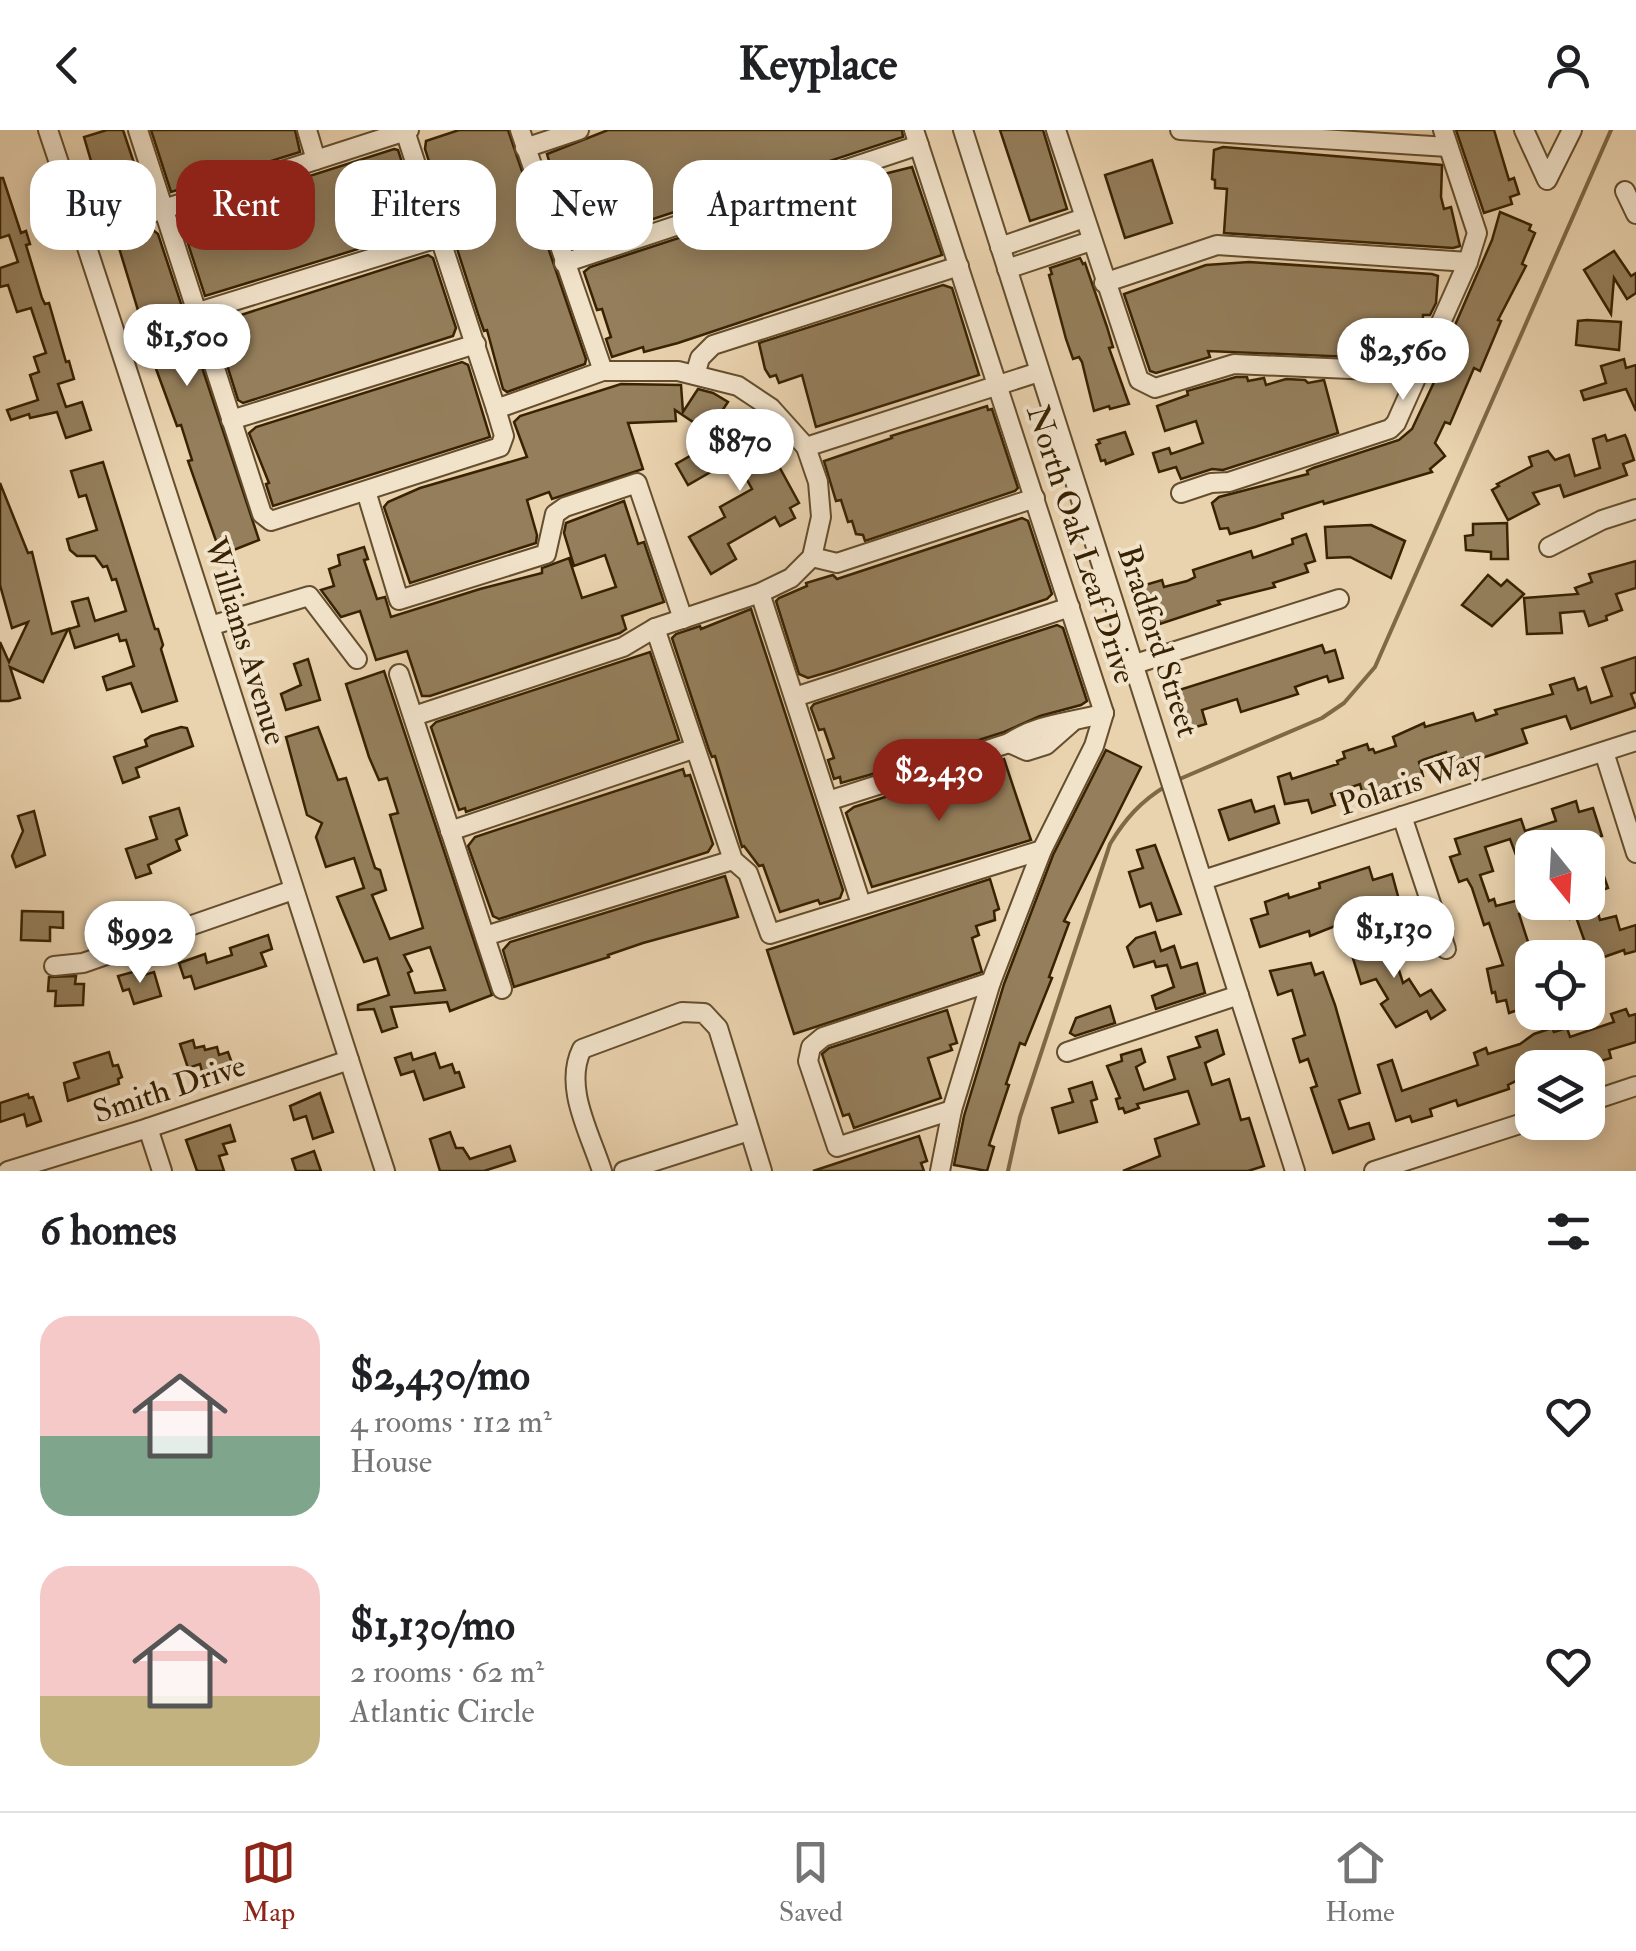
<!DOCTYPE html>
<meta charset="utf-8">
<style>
body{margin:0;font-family:"IM FELL Double Pica",serif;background:#f6f6f6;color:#202124;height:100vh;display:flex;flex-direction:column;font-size:38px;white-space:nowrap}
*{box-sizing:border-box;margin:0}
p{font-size:32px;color:#757577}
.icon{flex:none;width:55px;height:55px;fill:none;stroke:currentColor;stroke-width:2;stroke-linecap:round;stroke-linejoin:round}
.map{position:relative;height:1041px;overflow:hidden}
.panel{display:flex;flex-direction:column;background:#fff;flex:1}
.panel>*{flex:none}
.guide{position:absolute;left:30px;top:30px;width:1000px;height:90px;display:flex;gap:20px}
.needle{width:65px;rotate:162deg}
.tools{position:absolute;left:1515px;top:700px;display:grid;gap:20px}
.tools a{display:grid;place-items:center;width:90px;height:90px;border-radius:20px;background:#fff;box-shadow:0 5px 25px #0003;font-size:50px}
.price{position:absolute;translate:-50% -85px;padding:0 22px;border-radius:35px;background:#fff;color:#222;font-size:32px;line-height:65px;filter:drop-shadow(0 2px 5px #0008)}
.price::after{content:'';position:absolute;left:50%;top:60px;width:30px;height:22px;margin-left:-15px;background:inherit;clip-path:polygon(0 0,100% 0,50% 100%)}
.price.selected{background:#8f2418;color:#fff}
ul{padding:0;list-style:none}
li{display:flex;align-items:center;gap:30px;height:250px;padding:0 40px}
li span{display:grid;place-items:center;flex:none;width:280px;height:200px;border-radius:30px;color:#555}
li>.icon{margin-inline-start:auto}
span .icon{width:120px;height:120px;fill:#fffc;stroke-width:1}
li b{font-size:42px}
h2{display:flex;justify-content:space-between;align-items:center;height:120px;padding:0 40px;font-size:42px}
.chip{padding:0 35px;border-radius:30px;background:#fff;box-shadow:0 5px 25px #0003;font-size:35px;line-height:90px}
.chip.selected{background:#8f2418;color:#fff}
header{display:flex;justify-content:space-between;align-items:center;height:130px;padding:0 40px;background:#fff;font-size:45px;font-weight:700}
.tabs{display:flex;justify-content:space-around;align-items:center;height:140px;border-top:2px solid #e0e0e0;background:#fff;font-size:28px;color:#757577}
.tabs a{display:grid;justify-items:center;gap:5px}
.tabs .selected{color:#8f2418}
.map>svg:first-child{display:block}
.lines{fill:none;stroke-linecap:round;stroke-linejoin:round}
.stream{stroke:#7e6846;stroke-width:4}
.building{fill:#947e5b;stroke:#382202;stroke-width:2.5;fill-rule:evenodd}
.minor-casing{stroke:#644e2d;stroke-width:22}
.minor{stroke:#f1e2ca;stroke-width:18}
.labels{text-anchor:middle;stroke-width:8;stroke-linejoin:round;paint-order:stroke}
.street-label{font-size:32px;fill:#382202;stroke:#f1e2ca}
</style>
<header><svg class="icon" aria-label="back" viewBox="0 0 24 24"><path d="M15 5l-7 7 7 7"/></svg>Keyplace<svg class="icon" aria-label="person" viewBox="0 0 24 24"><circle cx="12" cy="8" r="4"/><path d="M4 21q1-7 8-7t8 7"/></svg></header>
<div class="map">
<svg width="1636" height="1041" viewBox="0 0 1636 1041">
<rect width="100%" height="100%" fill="#e9d2ae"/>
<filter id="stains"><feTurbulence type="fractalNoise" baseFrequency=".002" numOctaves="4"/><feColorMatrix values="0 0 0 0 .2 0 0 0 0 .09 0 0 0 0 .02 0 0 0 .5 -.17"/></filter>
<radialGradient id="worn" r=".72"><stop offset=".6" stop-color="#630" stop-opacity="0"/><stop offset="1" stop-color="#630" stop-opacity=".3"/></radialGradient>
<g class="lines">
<g class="stream">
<path d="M1175,651L1322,588L1344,573L1375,537L1611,0"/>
<path d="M1008,1041L1020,987L1110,714C1125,689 1141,671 1166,656"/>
</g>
</g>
<g class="building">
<path d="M107,0H123L142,57L116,65L114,61L101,65L84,7Z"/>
<path d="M151,0H295L300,22L171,62Z"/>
<path d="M459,0H508L586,229L585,234L507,262L503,259L487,200L484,201L478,184L425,19L426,11Z"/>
<path d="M608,0H902L903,7L577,114L573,112L547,24Z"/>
<path d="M1000,0H1043L1067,79L1030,91Z"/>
<path d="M1456,0H1494L1509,50L1514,48L1519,64L1510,67L1512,74L1484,83Z"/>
<path d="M1223,17L1442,35L1441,67L1444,79L1451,77L1460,116L1453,118L1224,103L1227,59L1215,58V50L1212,49L1214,20Z"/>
<path d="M394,19L398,20L423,97L420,100L205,166L181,92L185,87L276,60L275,57Z"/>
<path d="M1152,30L1172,93L1125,108L1105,45Z"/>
<path d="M912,37L942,125L678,213L644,222L643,217L612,227L606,209L611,207L602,179L597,180L584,142L590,137L844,54Z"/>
<path d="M0,48H3L21,103L26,101L30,114L26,115L42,168L45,174L49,173L66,232L69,231L74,249L58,254L66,277L82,272L91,300L66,308L57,282L30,288L29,284L11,290L7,280L38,270L30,245L39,242L34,227L46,223L31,178L17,182L8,155L0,157V138L18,132L9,105L0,108Z"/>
<path d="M1500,82L1531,95L1529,100L1535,103L1522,134L1526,136L1498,190L1501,191L1480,241L1474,238L1450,294L1445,292L1435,313L1445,326L1430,339L1432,342L1324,374L1323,371L1282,384L1283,388L1255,397L1230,404L1228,398L1220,399L1212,373L1219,367L1308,344L1307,341L1313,338L1399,310L1412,299L1443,233L1439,232L1492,110Z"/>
<path d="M149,97L158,104L259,410L221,425L188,331L192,330L181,295L177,296L155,236L116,108Z"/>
<path d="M1614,121L1631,146L1636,143V163L1627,169L1614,148L1611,184L1584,140Z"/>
<path d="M428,125L433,128L456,198L453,206L243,273L238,270L215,197L219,192Z"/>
<path d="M1080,128L1083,134L1085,133L1107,197L1113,217L1109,218L1129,274L1110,279L1109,276L1094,281L1082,232L1079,227L1073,229L1066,209L1049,145L1052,144L1050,138Z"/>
<path d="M1249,132L1432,144L1438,146L1436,173L1430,185H1423L1422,204L1415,221L1375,217V228L1208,221L1210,227L1156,243L1150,241L1124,164L1206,135Z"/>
<path d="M943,155L952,158L979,245L816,297L802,245L779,253L776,245L770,247L765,239L759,213Z"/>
<path d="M1587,190L1621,192L1619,220L1576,215L1578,191Z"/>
<path d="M1624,229L1626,238L1636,235V281L1626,259L1584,270L1581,261L1606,253L1601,236Z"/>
<path d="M462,232L468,235L490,307L273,376L266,354L269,353L249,303L256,297Z"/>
<path d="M1236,247H1247L1248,251L1264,248L1266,255L1286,249L1305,250L1308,253L1324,250L1338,303L1223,340L1212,339L1181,349L1176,337L1159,342L1153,323L1169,318L1171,324L1203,313L1196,291L1165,301L1157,276L1188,265L1187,261Z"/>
<path d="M621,254L681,255L683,282L698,259L713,263L728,272L708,302L675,280L676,291L628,293L643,339L552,369L549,362L527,370L537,405L536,413L410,453L384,377L388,372L420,358L527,327L514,292L520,286Z"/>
<path d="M987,276L988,280L992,279L1018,358L1015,361L865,411L863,405L856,404L852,391L848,392L841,370L836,371L824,331L892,308L891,306Z"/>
<path d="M746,294L757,313L764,309L799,373L790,378L795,388L780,396L775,387L728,414L736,429L711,444L689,407L725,387L720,377L752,359L735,328L688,355L676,334Z"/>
<path d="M1125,302L1133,324L1106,334L1105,330L1101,331L1096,315L1100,313L1098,310Z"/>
<path d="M1605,305L1607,311L1625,305L1627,309L1634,330L1623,334L1627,345L1564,367L1560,355L1533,363L1539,374L1508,390L1492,360L1499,356L1497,354L1532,336L1529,327L1548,321L1555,330L1569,325L1575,346L1600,338L1593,309Z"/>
<path d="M103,332L155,499H158L163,515L161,519L177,571L142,582L131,553L107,560L103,547L134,536L126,510L120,511L118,504L75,518L69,499L79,496L72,472L88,468L95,491L126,481L116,449L112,450L107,436L103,437L95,426H77L70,420L67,409L97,400L86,365L79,367L71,341Z"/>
<path d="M0,353L28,423L32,422L52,504L68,499L43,552L10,537L20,568L9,571H0V512L9,532L28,492L12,498L0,455Z"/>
<path d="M624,371L638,414L644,412L664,472L622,486L626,499L620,503L430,566H422L407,521L376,530L360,481L341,487L321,460L334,456L329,439L340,435L338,425L364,417L368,429L364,430L377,469L385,467L391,487L480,459L542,443V438L569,428L582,468L616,457L605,425L574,436L564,403L566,393Z"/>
<path d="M1022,388L1028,391L1052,464L1047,469L835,540L808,548L799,544L776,471L779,468L807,456L806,453L833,445L837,449Z"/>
<path d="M1507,393L1508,429H1491V422L1466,420L1465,406L1473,405V394Z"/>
<path d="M1371,395L1405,411L1391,448L1350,427L1327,428L1325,397Z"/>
<path d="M1306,404L1315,431L1305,434L1308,442L1273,453L1275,457L1218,471L1220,474L1160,494L1159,491L1150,494L1138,457L1162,450L1164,457L1187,451L1195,447L1193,440L1251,421L1253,428L1293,414L1292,409Z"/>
<path d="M1636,431V458L1616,464L1622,480L1606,486L1607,490L1589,496L1584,481L1560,483L1562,503L1527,504L1524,468L1578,464L1575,458L1592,452L1589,444Z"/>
<path d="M1488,445L1501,456L1507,450L1524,464L1492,496L1462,475Z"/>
<path d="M751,479L843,760L840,768L820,774L818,770L780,782L763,735L759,736L744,716L742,717L715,626L712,627L709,620L672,508L676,504L700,496L701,499Z"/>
<path d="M1057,495L1063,498L1087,571L1081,575L1040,586L1004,602L869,645L841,653L840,647L834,649L828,630L834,628L824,599L819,600L811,578L814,574Z"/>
<path d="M1322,515L1325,523L1335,520L1343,548L1329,552L1327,546L1306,553L1295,557L1298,564L1241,582L1237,569L1202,580L1206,594L1183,601L1171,566L1180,563L1179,560Z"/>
<path d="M650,522L679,610L466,682L465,678L459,680L431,597L436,592Z"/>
<path d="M1636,527V562L1631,564L1636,577L1571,599L1566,586L1522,599L1527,613L1473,631L1471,626L1449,633L1446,622L1423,630L1419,632L1423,646L1363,665L1360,654L1331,664L1335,675L1312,683L1308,670L1285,674L1278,647L1290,643L1292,649L1338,634L1337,631L1345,628L1343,622L1367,614L1369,620L1373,619L1375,623L1396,616L1393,607L1424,593L1425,597L1473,583L1476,591L1497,584L1495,580L1553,564L1550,555L1574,548L1578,560L1586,557L1591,573L1612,566L1602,538Z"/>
<path d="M308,529L320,570L286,580L281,564L301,555L294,534Z"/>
<path d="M384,541L492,865L450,881L447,872L391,877L397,897L382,902L374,879L358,880V875L389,865L377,828L364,832L337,767L364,758L354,728L326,737L316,707L322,693L307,685L286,607L318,597L338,650L346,648L375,738L380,740L386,760L372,765L390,809L423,798L390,685L398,683L387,648L379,650L369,627L346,554ZM430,817L445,860L415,863L408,843L412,841L404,825Z"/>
<path d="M181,597L187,598L193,616L136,638L139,647L123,653L114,627L147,616L145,610L151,606Z"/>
<path d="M1106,620L1141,637L1064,791L1069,793L1049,847L1052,848L1025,915L1020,913L1006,954L1009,955L989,1015L994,1017L987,1041L954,1035L964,986L1004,854L1053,725Z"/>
<path d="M1004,629L1031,710L872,757L846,683L854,677Z"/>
<path d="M683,639L685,646L690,645L713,714L708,722L499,789L493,786L468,716L475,707Z"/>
<path d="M1251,670L1255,682L1274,676L1279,693L1229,710L1219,680Z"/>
<path d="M1576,671L1579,682L1593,678L1602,706L1564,718H1532V729L1519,733L1510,709L1485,717L1493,741L1480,745L1489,771L1494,769L1496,776L1523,769L1526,781L1519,784L1529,815L1536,814L1539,828H1532V875L1509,883L1506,870L1497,872L1495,862L1492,863L1487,839L1503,835L1489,793L1484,795L1472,758L1467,749L1459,752L1450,727L1460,724L1455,709L1521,689L1525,701L1556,691L1552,679Z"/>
<path d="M179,678L187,705L176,710L180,720L148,735L151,743L136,748L126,719L157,709L150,687Z"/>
<path d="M34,681L45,725L16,737L12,726L23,701L18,686Z"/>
<path d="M1155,715L1181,784L1157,791L1151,773L1140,777L1129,742L1143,738L1137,720Z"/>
<path d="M1600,735L1608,758L1588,765V739Z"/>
<path d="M1369,737L1373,750L1392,744L1402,781L1386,786L1383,777L1310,806L1309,801L1260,817L1251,789L1268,784L1265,772L1288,764L1289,768L1320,758L1319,753Z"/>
<path d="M725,746L738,787L643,813L608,825L609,827L514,857L503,820L510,812Z"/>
<path d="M990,749L999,779L994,781L995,790L976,796L979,805L972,808L982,842L794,904L767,820Z"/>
<path d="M1565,772H1595L1600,790L1616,786L1620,800L1636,795V821L1625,824L1624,820L1601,828L1600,824L1594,826L1591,816L1587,818L1576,787L1570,789Z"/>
<path d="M22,781L63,782V798L50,797V811L21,810Z"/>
<path d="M1398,801L1406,825L1395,828L1403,853L1409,849L1420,866L1431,860L1445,880L1431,889L1427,881L1396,897L1381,874L1388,869L1376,849L1361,854L1351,822L1385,810L1383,806Z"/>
<path d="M1155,802L1161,821L1174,816L1181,838L1197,833L1205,863L1156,879L1152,866L1174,857L1167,835L1156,837L1154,831L1134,837L1127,817L1136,808Z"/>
<path d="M268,805L272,819L261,823L266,836L195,859L191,846L184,848L179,833L205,824L207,833L232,825L230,818Z"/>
<path d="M1311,833L1315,845L1323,842L1335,875L1360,963L1339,970L1349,999L1369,993L1374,1009L1333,1023L1311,958L1317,956L1308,929L1300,932L1293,909L1305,905L1292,860L1278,865L1270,841Z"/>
<path d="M140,840L141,846L154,842L161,866L134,874L129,859L123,861L118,846Z"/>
<path d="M76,846L75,854H84L83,875L55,876L56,861H48L49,847Z"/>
<path d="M1110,876L1115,893L1075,906L1070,903L1076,888Z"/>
<path d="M1626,879L1629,886L1636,884V912L1609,920L1611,928L1594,933L1592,927L1561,938H1532V943L1508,955L1509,959L1458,976L1456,970L1430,979L1432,986L1412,992L1410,986L1396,991L1378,935L1392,930L1402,961L1478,935L1474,923L1486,918L1488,924L1520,914L1534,904L1552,898L1554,902L1567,898L1570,907L1614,892L1611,884Z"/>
<path d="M947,880L957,913L950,915L952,920L928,928L941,968L854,998L849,984L843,986L822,924L829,918Z"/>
<path d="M1217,900L1224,924L1205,933L1212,955L1229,949L1241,990L1249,988L1264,1036L1248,1041H1123L1160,1026L1155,1009L1199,994L1188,961L1137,974L1139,978L1125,983L1123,978L1119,979L1116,969L1120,968L1107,936L1122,931L1121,925L1141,919L1145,932L1136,937L1144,960L1175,949L1168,927L1200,917L1196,907Z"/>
<path d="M193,910L195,918L204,916L205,920L217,917L219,925L228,922L233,936L203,945L200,934L188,938L180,914Z"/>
<path d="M109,922L113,936L118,935L122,947L118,949L119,954L68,971L64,953L79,948L74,933Z"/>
<path d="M411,923L413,930L435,923L440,938L452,934L455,943L459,942L464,957L424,970L414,941L401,945L395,928Z"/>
<path d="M1092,952L1097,969L1091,971L1097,992L1059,1003L1052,978L1073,972L1069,959Z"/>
<path d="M320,963L333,1002L313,1009L306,986L294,990L290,976Z"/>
<path d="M28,964L29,968L33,967L41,991L27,996L24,984L0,992V973Z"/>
<path d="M230,995L235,1011L223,1014L227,1024L219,1026L224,1041H197L186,1010Z"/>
<path d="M450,1002L456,1018H463L470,1029L510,1016L515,1031L484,1041H440L430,1009Z"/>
<path d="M919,1006L927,1031L921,1033L924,1041H813Z"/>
<path d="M314,1021L321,1041H296L292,1029Z"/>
</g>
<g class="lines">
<defs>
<g id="minor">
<path d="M48,0C164,346 272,694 385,1041"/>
<path d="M138,0L262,384L271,391L500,317L504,306L496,279L603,241H678L738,256L771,278L806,317L818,352L821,387L812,427L791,448L760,463L655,498L623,517L414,586"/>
<path d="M307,0L316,30"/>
<path d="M520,0L603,241"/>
<path d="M914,0L1104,583L1094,616L1042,720L991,852L952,980L940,1041"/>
<path d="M963,0L1295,1041"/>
<path d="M1056,0L1139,250L1155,258L1234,234L1419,242"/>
<path d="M1180,0L1448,17"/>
<path d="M1524,0L1547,50L1572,0"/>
<path d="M405,1L496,279"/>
<path d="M525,18L579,0"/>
<path d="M1625,61L1636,84"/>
<path d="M83,105L409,0"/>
<path d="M1000,117L1084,88"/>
<path d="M564,133L919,15"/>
<path d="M1007,139L1091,111"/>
<path d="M1104,153L1217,115L1468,132"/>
<path d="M195,183L441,107"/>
<path d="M695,245L700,228L713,215L959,136"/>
<path d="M231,290L476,214"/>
<path d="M806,317L1039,242"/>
<path d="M366,361L399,470L546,424L555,384L565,377L637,353L683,489"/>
<path d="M1181,363L1211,353L1229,352L1390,299L1396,293L1468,132L1477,103L1443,0"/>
<path d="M1549,417L1602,390L1636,379"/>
<path d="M812,427L837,433L1035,368"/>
<path d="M760,463L861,774"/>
<path d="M210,496L309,466L357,529"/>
<path d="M655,498L733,730L748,743L770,804L1042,720"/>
<path d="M1135,534L1339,469"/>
<path d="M399,544L502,859"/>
<path d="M795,567L1070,477"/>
<path d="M1009,613L1027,621L1046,615L1071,593"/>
<path d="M1604,622L1636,723"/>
<path d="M828,671L1009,613C1039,593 1071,593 1104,583"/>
<path d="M1402,686L1446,819"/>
<path d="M450,701L693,619"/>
<path d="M1203,750L1636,611"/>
<path d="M485,806L733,730"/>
<path d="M54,836L83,833L293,760"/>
<path d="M1067,922L1239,865"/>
<path d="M1588,972L1636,956"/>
<path d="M952,980L837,1017L808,931L811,917L823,907L991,852"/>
<path d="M148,998L162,1041"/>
<path d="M8,1041L148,998L349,930"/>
<path d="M602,1041C590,1003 563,957 582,919L682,882L704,883L718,898L762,1041"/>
<path d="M624,1041L749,1001"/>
<path d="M1374,1041L1532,990"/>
</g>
</defs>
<use href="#minor" class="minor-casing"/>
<use href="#minor" class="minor"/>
</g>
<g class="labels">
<g class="street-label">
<text transform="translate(1082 414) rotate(72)" y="11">North Oak Leaf Drive</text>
<text transform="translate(246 511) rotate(73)" y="11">Williams Avenue</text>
<text transform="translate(1159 511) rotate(72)" y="11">Bradford Street</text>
<text transform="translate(1410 652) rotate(-18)" y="11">Polaris Way</text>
<text transform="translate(169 958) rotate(-18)" y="11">Smith Drive</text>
</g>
</g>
<rect width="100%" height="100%" filter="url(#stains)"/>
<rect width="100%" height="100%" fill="url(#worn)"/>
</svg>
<div class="tools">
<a><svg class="needle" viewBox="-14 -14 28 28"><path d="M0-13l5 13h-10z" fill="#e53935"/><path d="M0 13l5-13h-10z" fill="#757577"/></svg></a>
<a><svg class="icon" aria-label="locate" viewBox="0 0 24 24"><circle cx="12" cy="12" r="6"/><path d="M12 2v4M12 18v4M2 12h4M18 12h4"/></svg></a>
<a><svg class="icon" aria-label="layers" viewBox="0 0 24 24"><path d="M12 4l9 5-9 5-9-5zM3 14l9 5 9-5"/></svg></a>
</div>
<b class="price" style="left:187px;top:259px">$1,500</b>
<b class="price" style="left:1403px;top:273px">$2,560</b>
<b class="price" style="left:740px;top:364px">$870</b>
<b class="price selected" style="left:939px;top:694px">$2,430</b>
<b class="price" style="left:1394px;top:851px">$1,130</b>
<b class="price" style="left:140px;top:856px">$992</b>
<div class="guide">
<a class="chip">Buy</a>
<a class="chip selected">Rent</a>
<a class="chip">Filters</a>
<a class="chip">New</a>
<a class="chip">Apartment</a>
</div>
</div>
<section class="panel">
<h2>6 homes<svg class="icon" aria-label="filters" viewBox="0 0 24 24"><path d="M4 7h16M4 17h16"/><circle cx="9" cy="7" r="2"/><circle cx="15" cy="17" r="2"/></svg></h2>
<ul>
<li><span style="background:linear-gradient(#f6c9c9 60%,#7fa58c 0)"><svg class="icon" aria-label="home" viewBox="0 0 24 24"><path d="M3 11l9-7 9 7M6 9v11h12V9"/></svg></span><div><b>$2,430/mo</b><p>4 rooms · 112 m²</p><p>House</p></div><svg class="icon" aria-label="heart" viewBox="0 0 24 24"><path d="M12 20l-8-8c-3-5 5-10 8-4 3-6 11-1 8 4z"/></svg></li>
<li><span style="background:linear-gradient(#f6c9c9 65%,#c2b280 0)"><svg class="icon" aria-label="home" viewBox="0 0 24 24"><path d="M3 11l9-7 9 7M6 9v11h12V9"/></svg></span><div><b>$1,130/mo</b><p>2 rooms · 62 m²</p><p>Atlantic Circle</p></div><svg class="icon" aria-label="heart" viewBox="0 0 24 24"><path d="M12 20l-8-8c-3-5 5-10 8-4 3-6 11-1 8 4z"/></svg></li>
</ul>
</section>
<nav class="tabs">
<a class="selected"><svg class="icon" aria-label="map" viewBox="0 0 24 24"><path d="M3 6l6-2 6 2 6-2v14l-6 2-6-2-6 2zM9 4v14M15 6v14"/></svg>Map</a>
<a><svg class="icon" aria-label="saved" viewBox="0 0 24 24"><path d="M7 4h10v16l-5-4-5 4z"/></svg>Saved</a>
<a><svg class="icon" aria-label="home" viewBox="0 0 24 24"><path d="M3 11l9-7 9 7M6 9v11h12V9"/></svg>Home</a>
</nav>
